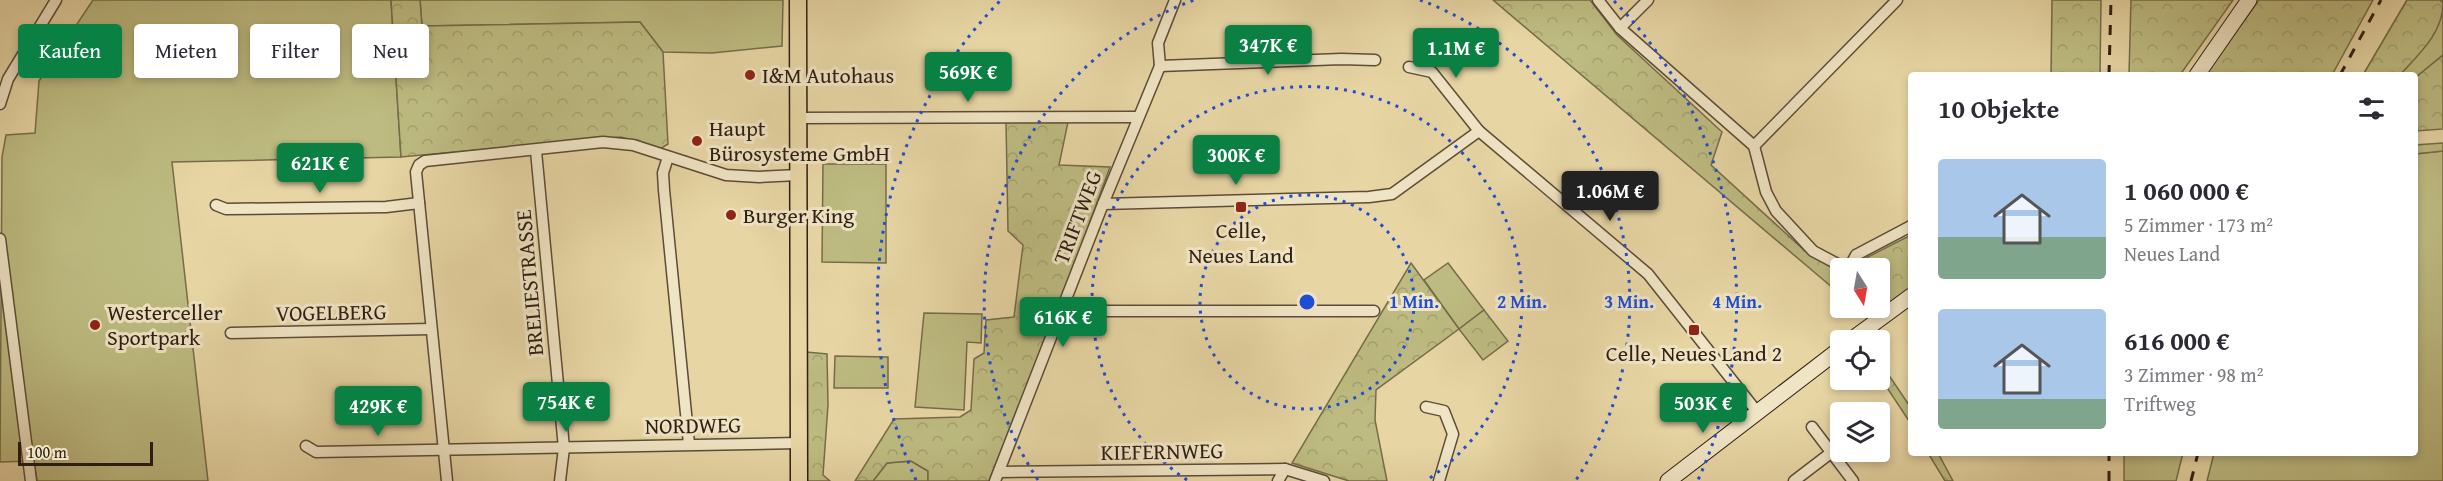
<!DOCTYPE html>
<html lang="de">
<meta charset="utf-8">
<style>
body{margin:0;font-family:"Gentium Book Plus",serif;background:#f7f7f7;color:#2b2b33;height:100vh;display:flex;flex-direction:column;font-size:22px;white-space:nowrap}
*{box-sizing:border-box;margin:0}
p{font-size:20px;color:#7c7c81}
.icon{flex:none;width:33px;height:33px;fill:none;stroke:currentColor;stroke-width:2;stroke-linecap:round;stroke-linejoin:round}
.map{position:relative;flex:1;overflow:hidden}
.sheet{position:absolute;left:1908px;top:72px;width:510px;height:384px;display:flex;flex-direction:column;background:#fff;border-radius:6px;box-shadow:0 3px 9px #0003}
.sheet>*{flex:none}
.top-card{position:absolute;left:18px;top:24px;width:570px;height:54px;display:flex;gap:12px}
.needle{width:39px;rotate:169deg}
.fabs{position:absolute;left:1830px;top:258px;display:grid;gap:12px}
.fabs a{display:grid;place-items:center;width:60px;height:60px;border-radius:6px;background:#fff;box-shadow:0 3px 9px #0003;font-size:30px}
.scale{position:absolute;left:18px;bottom:15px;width:135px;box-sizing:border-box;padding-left:6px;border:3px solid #2e1e13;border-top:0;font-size:16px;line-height:21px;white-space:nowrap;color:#2e1e13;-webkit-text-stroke:4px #efe4c4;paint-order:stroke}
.price{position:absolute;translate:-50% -51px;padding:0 14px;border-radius:6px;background:#0b8043;color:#fff;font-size:20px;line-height:39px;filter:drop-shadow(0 2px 3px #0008)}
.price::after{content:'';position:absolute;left:50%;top:36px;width:18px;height:14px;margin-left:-9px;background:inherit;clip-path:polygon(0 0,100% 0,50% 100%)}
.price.active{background:#222;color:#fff}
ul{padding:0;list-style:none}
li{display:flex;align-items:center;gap:18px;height:150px;padding:0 30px}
li span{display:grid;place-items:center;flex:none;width:168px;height:120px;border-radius:6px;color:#555}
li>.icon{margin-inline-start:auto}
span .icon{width:72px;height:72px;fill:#fffc;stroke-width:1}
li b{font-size:26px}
h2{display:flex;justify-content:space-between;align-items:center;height:72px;padding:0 30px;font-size:26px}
.pill{padding:0 21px;border-radius:6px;background:#fff;box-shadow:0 3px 9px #0003;font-size:21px;line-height:54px}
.pill.active{background:#0b8043;color:#fff}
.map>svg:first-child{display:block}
.green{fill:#bdbb81;stroke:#766c4a;stroke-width:1.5}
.forest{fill:url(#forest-crowns);stroke:#766c4a;stroke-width:1.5}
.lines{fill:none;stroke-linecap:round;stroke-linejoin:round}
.street-casing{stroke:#5c4c37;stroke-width:13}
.secondary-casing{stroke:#2e1e13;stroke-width:17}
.primary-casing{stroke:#2e1e13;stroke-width:19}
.street{stroke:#efe4c4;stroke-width:10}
.secondary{stroke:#efe4c4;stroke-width:15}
.primary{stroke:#e7d5a4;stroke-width:16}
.rail{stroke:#2e1e13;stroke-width:3;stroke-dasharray:10 10;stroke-linecap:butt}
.ring{fill:none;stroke:#1d4ed8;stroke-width:3;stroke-dasharray:3 6}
.poi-dot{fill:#8f2418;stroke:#efe4c4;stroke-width:2}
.labels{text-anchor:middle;stroke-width:6;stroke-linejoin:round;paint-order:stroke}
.poi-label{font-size:22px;fill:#2e1e13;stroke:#efe4c4;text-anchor:start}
.street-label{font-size:22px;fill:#2e1e13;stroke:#efe4c4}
.centre{fill:#1d4ed8;stroke:#efe4c4;stroke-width:3}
.ring-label{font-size:18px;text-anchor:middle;font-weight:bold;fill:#1d4ed8;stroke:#efe4c4;stroke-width:6;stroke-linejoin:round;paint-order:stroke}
</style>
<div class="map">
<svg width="2443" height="481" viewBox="0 0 2443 481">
<defs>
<pattern id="forest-crowns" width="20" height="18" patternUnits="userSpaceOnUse" patternTransform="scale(1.5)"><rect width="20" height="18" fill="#bdbb81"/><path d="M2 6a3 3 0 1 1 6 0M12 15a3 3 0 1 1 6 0" fill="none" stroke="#a3a06f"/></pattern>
</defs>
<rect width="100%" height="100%" fill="#e7d5a4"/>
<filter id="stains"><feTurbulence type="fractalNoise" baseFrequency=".00333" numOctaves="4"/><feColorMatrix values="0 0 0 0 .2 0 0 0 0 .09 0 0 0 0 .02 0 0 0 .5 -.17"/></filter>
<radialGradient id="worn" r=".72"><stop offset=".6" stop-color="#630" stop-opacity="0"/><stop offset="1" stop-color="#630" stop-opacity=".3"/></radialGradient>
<g class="green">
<path d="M93,0H391L401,157L172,162L208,481H37L34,461L0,462L2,157L6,135L35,133L39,81Z"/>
<path d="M420,0H783L782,46L712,53L663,52L640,22L422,26Z"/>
<path d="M2407,0H2443V55L2415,78V75H2363Z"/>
<path d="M2443,151V481H2207L2214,453H2415V154Z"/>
<path d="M823,164H886V263L822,262Z"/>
<path d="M1448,263L1484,310L1459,329L1424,280Z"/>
<path d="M924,313L982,314L981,343L967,342L964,410L915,407Z"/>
<path d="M835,356L888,357V388H834Z"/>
<path d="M2124,453H2183L2176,481H2124Z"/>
<path d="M911,461L928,471V481H873L887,463Z"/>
</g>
<g class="forest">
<path d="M391,0H420L422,26L640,22L663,52L668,144L660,149L621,137L401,157Z"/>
<path d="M1493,0H1590L1617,35L1722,132L1711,165L1805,251L1840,272V294Z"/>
<path d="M2052,0H2101L2100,75H2051Z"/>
<path d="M2131,0H2233L2180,75H2129Z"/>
<path d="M2259,0H2373L2332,75H2205Z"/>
<path d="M2407,0H2440L2443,3C2443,33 2419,54 2400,75H2363Z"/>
<path d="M2443,55V129L2415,131V78Z"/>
<path d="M1006,122H1068L1059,165L1110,167L1058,310L989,481H928V471L911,461L887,463L873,481H855L894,419L960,417L971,410L974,359L984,353L986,320L1014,317L1023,245L1008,231Z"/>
<path d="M2443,143V151L2415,154V145Z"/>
<path d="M1911,235V288L1868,317L1857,308H1880V268H1865L1864,259Z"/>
<path d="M1411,263L1459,329L1484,310L1508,341L1483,360L1459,329L1376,390L1375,420L1387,481H1349L1292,463Z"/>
<path d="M806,352L827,354L828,405L823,475L830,481H807Z"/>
<path d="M1880,362L1911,408V424L1880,377Z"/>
<path d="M1928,453H1938L1953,481H1945Z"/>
</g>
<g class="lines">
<defs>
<g id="street">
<path d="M1598,0L1620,28L1754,146L1766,192L1776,211L1813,251L1845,268"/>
<path d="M1620,28L1648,0"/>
<path d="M1160,66L1341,59L1375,60"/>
<path d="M1409,67L1432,72L1479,131"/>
<path d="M0,104L8,79L56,0"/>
<path d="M799,118L1137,117"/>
<path d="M1754,146L1897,0"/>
<path d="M536,151L564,448L560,481"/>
<path d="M668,157L663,173L664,190L689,444"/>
<path d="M1103,204L1369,197L1392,194L1479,131L1648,274L1758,413"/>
<path d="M216,205L226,209L386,207L419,203"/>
<path d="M0,239L31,481"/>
<path d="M1849,268L1856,255L1911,226"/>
<path d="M1880,300L1889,312"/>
<path d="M1062,311H1374"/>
<path d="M231,333L431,329"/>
<path d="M1426,407L1444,411L1453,434L1439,481"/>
<path d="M1812,427L1853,481"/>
<path d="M306,446L316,452L798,443"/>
<path d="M999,472L1285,469L1324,481"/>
<path d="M447,481L416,172L419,165L425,161L603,142L633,145L726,175L759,177L798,175"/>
<path d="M995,481L1103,204L1160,66L1158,43L1175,0"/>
<path d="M1278,481L1285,469"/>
<path d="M1794,481L1832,452"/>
</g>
<g id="secondary">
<path d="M2197,75L2249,0"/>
<path d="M1851,340L1911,296"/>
<path d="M1668,481L1840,349"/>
</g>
<path id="primary" d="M798,0L799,481"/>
</defs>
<use href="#street" class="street-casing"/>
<use href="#secondary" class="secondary-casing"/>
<use href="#primary" class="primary-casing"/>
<use href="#street" class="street"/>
<use href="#secondary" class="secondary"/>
<use href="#primary" class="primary"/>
<g class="rail">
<path d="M2109,75L2111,0"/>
<path d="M2340,75L2381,0"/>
<path d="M2109,481V453"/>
<path d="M2191,481L2198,453"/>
</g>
</g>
<g class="ring">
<circle cx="1307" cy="302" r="107"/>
<path d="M1187 480A215 215 0 1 1 1427 480"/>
<path d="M1038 480A322 322 0 0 1 1194 0M1420 0A322 322 0 0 1 1576 480"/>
<path d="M916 480A430 430 0 0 1 1000 1M1614 1A430 430 0 0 1 1698 480"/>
</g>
<g class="poi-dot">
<circle cx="750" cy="75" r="6"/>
<circle cx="697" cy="141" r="6"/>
<rect x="1235" y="201" width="12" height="12" rx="3"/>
<circle cx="731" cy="215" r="6"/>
<circle cx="95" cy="325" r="6"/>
<rect x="1688" y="324" width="12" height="12" rx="3"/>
</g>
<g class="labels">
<g class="poi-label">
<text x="762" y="83">I&amp;M Autohaus</text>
<text x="709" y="136">Haupt<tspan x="709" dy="25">Bürosysteme GmbH</tspan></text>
<text x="743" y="223">Burger King</text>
<text x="1241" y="238" text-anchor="middle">Celle,<tspan x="1241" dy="25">Neues Land</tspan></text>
<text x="107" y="320">Westerceller<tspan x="107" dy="25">Sportpark</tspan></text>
<text x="1694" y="361" text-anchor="middle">Celle, Neues Land 2</text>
</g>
<g class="street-label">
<text transform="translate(1077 217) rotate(-69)" y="8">TRIFTWEG</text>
<text transform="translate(529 283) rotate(-95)" y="8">BRELIESTRASSE</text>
<text transform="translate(331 312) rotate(-1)" y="8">VOGELBERG</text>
<text transform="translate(693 425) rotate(-1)" y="8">NORDWEG</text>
<text transform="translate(1162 451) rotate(-1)" y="8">KIEFERNWEG</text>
</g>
</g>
<circle cx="1307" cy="302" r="9" class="centre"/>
<g class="ring-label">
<text x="1414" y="308">1 Min.</text>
<text x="1522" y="308">2 Min.</text>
<text x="1629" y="308">3 Min.</text>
<text x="1737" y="308">4 Min.</text>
</g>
<rect width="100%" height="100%" filter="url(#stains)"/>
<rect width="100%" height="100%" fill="url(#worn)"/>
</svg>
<div class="fabs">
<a><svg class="needle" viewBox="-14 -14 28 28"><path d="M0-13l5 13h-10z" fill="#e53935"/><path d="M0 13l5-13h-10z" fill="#7c7c81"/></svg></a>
<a><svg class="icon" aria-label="locate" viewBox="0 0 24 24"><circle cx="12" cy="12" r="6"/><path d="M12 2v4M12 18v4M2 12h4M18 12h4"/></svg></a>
<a><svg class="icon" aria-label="layers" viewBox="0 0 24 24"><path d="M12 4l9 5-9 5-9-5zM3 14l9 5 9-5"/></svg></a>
</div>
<div class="scale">100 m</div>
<b class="price" style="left:1268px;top:76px">347K €</b>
<b class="price" style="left:1456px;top:79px">1.1M €</b>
<b class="price" style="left:968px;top:103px">569K €</b>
<b class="price" style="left:1236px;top:186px">300K €</b>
<b class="price" style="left:320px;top:194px">621K €</b>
<b class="price active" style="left:1610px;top:222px">1.06M €</b>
<b class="price" style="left:1063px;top:348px">616K €</b>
<b class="price" style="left:566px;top:433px">754K €</b>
<b class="price" style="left:1703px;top:434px">503K €</b>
<b class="price" style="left:378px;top:437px">429K €</b>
<div class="top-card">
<a class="pill active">Kaufen</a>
<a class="pill">Mieten</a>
<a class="pill">Filter</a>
<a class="pill">Neu</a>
</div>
<section class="sheet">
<h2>10 Objekte<svg class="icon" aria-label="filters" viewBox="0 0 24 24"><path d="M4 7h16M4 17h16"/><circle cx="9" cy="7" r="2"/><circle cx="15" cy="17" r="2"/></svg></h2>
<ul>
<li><span style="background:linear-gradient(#a9c7e8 65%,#7fa58c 0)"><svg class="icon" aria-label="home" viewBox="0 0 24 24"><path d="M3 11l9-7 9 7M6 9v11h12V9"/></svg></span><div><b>1 060 000 €</b><p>5 Zimmer · 173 m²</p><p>Neues Land</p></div></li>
<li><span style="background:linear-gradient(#a9c7e8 75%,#7fa58c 0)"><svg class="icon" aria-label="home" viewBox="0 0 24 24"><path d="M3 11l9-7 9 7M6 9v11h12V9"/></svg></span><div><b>616 000 €</b><p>3 Zimmer · 98 m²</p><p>Triftweg</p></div></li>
</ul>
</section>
</div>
